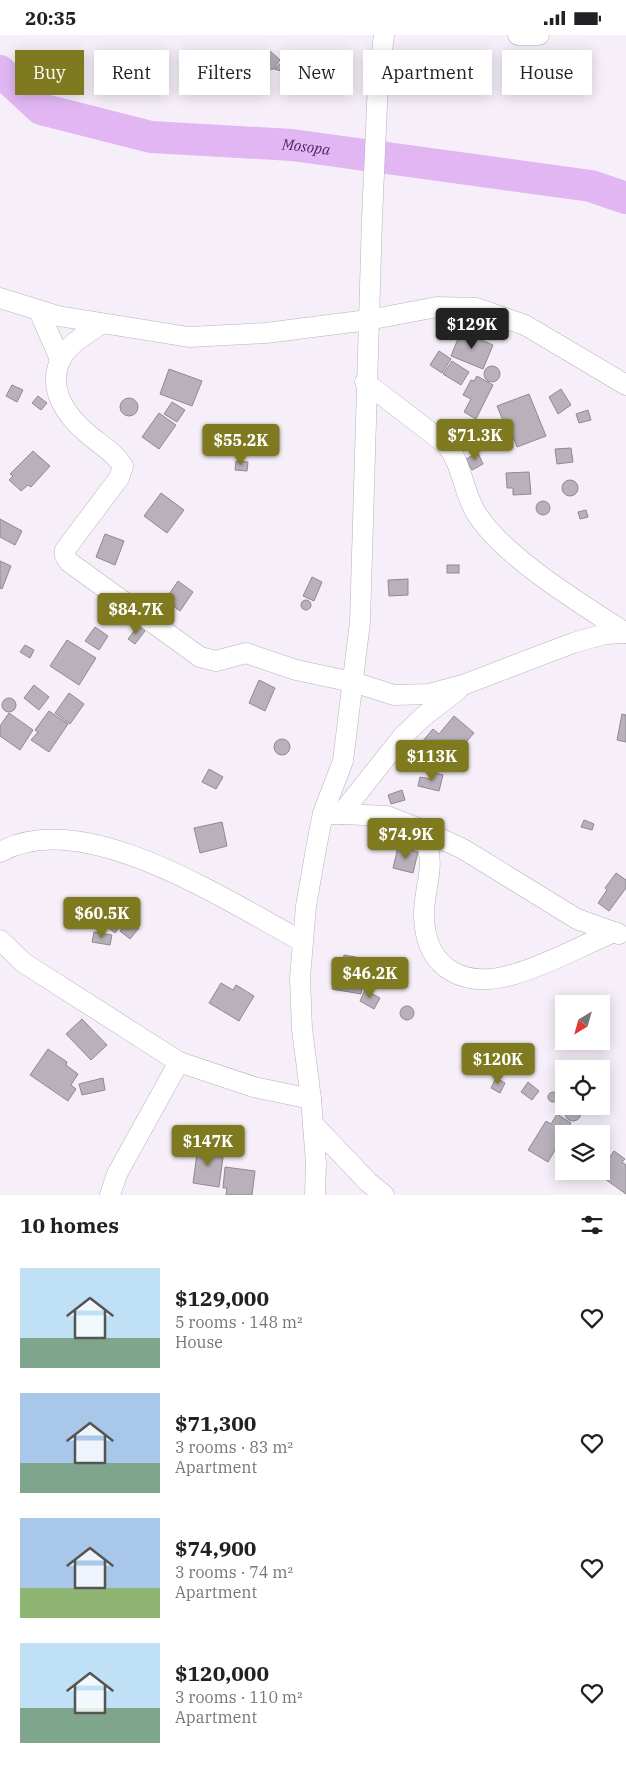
<!DOCTYPE html>
<meta charset="utf-8">
<style>
body{margin:0;font-family:"IBM Plex Serif",serif;background:#f6f6f6;color:#202124;height:100vh;display:flex;flex-direction:column;font-size:19px;white-space:nowrap}
*{box-sizing:border-box;margin:0}
p{font-size:16px;color:#757577}
.icon{flex:none;width:28px;height:28px;fill:none;stroke:currentColor;stroke-width:2;stroke-linecap:round;stroke-linejoin:round}
.map{position:relative;height:1160px;overflow:hidden}
.details{display:flex;flex-direction:column;background:#fff;flex:1}
.details>*{flex:none}
.banner{position:absolute;left:15px;top:15px;width:596px;height:45px;display:flex;gap:10px}
.needle{width:32px;rotate:217deg}
.controls{position:absolute;left:555px;top:960px;display:grid;gap:10px}
.controls a{display:grid;place-items:center;width:55px;height:55px;border-radius:0px;background:#fff;box-shadow:0 2px 12px #0003;font-size:25px}
.price{position:absolute;translate:-50% -42px;padding:0 11px;border-radius:5px;background:#7f7a20;color:#fff;font-size:16px;line-height:32px;filter:drop-shadow(0 1px 2px #0008)}
.price::after{content:'';position:absolute;left:50%;top:30px;width:15px;height:11px;margin-left:-8px;background:inherit;clip-path:polygon(0 0,100% 0,50% 100%)}
.price.current{background:#222;color:#fff}
ul{padding:0;list-style:none}
li{display:flex;align-items:center;gap:15px;height:125px;padding:0 20px}
li span{display:grid;place-items:center;flex:none;width:140px;height:100px;border-radius:0px;color:#555}
li>.icon{margin-inline-start:auto}
span .icon{width:60px;height:60px;fill:#fffc;stroke-width:1}
li b{font-size:21px}
h2{display:flex;justify-content:space-between;align-items:center;height:60px;padding:0 20px;font-size:21px}
.tag{padding:0 18px;border-radius:0px;background:#fff;box-shadow:0 2px 12px #0003;font-size:18px;line-height:45px}
.tag.current{background:#7f7a20;color:#fff}
.status{display:flex;justify-content:space-between;align-items:center;height:35px;padding:0 25px;background:#fff;direction:ltr}
.status svg{height:14px;fill:currentColor}
.map>svg:first-child{display:block}
.lines{fill:none;stroke-linecap:round;stroke-linejoin:round}
.river{stroke:#e1b6f3;stroke-width:32}
.building{fill:#b8b1bb;stroke:#8f8992}
.minor-casing{stroke:#b8b1bb;stroke-width:21}
.minor{stroke:#fff;stroke-width:20}
.labels{text-anchor:middle;stroke-width:4;stroke-linejoin:round;paint-order:stroke}
.water-label{font-size:15px;font-style:italic;fill:#501c62;stroke:#fff}
</style>
<div class="status"><b>20:35</b><svg viewBox="0 0 49 12"><path d="M0 12V9h3v3zM5 12V6h3v6zM10 12V3h3v9zM15 12V0h3v12zM26 1h20v11H26zM47 4h2v5h-2z"/></svg></div>
<div class="map">
<svg width="626" height="1160" viewBox="0 0 626 1160">
<rect width="100%" height="100%" fill="#f6eff9"/>
<g class="lines">
<path class="river" id="s1" d="M0,36L41,74L151,102L292,110L591,151L626,163"/>
</g>
<g class="building">
<path d="M270,16L280,25L272,35L261,27Z"/>
<path d="M291,19L302,33L292,39L274,34Z"/>
<path d="M461,296L493,310L483,334L451,321Z"/>
<path d="M439,316L451,324L442,338L430,330Z"/>
<path d="M452,326L469,337L461,350L443,339Z"/>
<circle cx="492" cy="339" r="8"/>
<path d="M169,334L202,346L192,371L160,359Z"/>
<path d="M477,341L493,350L476,384L464,377L471,364L463,360L471,345L474,346Z"/>
<path d="M12,350L23,355L17,367L6,361Z"/>
<path d="M561,354L571,370L558,379L549,362Z"/>
<path d="M529,359L546,401L517,412L514,404L511,405L497,371Z"/>
<path d="M38,361L47,368L41,375L32,368Z"/>
<circle cx="129" cy="372" r="9"/>
<path d="M172,367L185,375L177,387L164,379Z"/>
<path d="M588,375L591,385L579,388L576,379Z"/>
<path d="M159,378L176,390L159,414L142,402Z"/>
<path d="M571,413L573,427L557,429L555,414Z"/>
<path d="M33,416L50,431L31,452L28,450L21,456L9,445L13,441L10,439Z"/>
<path d="M478,418L483,429L472,435L466,424Z"/>
<path d="M236,426L248,427L247,436L235,435Z"/>
<path d="M529,437L531,459L513,460V453H507L506,438Z"/>
<circle cx="570" cy="453" r="8"/>
<path d="M161,458L184,475L167,498L144,481Z"/>
<circle cx="543" cy="473" r="7"/>
<path d="M586,475L588,482L580,484L578,477Z"/>
<path d="M0,484L22,496L15,510L0,502Z"/>
<path d="M105,499L124,506L115,530L96,522Z"/>
<path d="M0,526L11,531L2,554L0,553Z"/>
<rect x="447" y="530" width="12" height="8"/>
<path d="M312,542L322,547L314,566L303,561Z"/>
<path d="M408,544V560L389,561L388,545Z"/>
<path d="M178,546L193,557L180,576L165,565Z"/>
<circle cx="306" cy="570" r="5"/>
<path d="M138,591L145,596L135,609L128,604Z"/>
<path d="M95,592L108,601L99,615L85,606Z"/>
<path d="M67,605L96,623L79,650L50,631Z"/>
<path d="M25,610L34,615L30,623L20,617Z"/>
<path d="M259,645L275,653L265,676L249,668Z"/>
<path d="M34,650L49,662L39,675L24,663Z"/>
<path d="M69,658L84,669L70,689L55,678Z"/>
<circle cx="9" cy="670" r="7"/>
<path d="M49,676L68,689L49,717L31,705L38,697L35,695Z"/>
<path d="M9,678L33,695L20,715L0,701V691Z"/>
<path d="M622,679L626,680V707L617,705Z"/>
<path d="M454,681L474,698L446,730L421,708L433,694L439,699Z"/>
<circle cx="282" cy="712" r="8"/>
<path d="M209,734L223,742L216,754L202,747Z"/>
<path d="M433,737L443,740L439,756L418,751L420,742L431,744Z"/>
<path d="M402,755L405,765L391,769L388,760Z"/>
<path d="M584,785L594,789L592,795L581,792Z"/>
<path d="M222,787L227,811L200,818L194,793Z"/>
<path d="M398,812L418,817L413,838L393,833Z"/>
<path d="M616,838L626,845V853L609,876L598,868L607,855L605,853Z"/>
<path d="M103,864L126,882L115,898L95,883L101,876L96,873Z"/>
<path d="M129,885L139,893L130,904L120,896Z"/>
<path d="M94,897L112,900L110,910L92,907Z"/>
<path d="M344,920L366,924L361,959L332,954L334,939L340,940Z"/>
<path d="M370,929L394,935L390,952L377,949L378,942L368,939Z"/>
<path d="M221,948L233,955L236,950L254,961L239,986L209,968Z"/>
<path d="M365,955L380,963L374,974L360,966Z"/>
<circle cx="407" cy="978" r="7"/>
<path d="M82,984L107,1010L91,1025L66,999Z"/>
<path d="M48,1014L67,1027L66,1030L78,1039L71,1050L76,1054L68,1066L30,1040Z"/>
<path d="M103,1043L105,1055L82,1060L79,1049Z"/>
<path d="M496,1043L505,1048L500,1058L491,1053Z"/>
<path d="M528,1047L539,1056L532,1065L521,1057Z"/>
<circle cx="553" cy="1062" r="5"/>
<circle cx="573" cy="1078" r="8"/>
<path d="M557,1079L571,1088L548,1127L528,1115L546,1086L551,1089Z"/>
<path d="M198,1111L224,1115L219,1152L193,1148Z"/>
<path d="M614,1116L625,1124L622,1127L626,1130V1159L598,1139Z"/>
<path d="M225,1132L255,1136L252,1160H226L227,1153H223Z"/>
</g>
<g class="lines">
<defs>
<g id="minor">
<path d="M518,0H539"/>
<path d="M0,263L58,281L189,302L266,298L368,285L437,272L476,273L525,290L626,350"/>
<path d="M39,276L60,324"/>
<path d="M101,289C88,298 68,309 61,324C46,354 67,382 89,400C101,410 115,418 123,431L119,443L65,515V521L69,527L200,622L216,626L246,618L296,635L353,647L394,660L429,659L463,650L573,608L605,599L626,598"/>
<path d="M365,347L447,410C462,430 463,455 475,476C500,520 583,570 626,598"/>
<path d="M332,779H341L403,701L424,681L458,655"/>
<path d="M341,779L387,781L418,793L463,814L577,884L619,899"/>
<path d="M418,793C421,799 426,806 428,813C434,835 423,859 424,882C426,936 466,954 515,939C547,930 583,910 614,897"/>
<path d="M0,817C83,770 228,867 302,906"/>
<path d="M0,905L24,928L179,1027L254,1052L311,1064"/>
<path d="M313,1089L368,1147L384,1160"/>
<path d="M110,1160L117,1139L179,1027"/>
<path d="M315,1160L316,1128L311,1064L302,994L300,943L306,871L316,814L323,778L343,726L360,587L372,184L378,48L384,0"/>
</g>
</defs>
<use href="#minor" class="minor-casing"/>
<use href="#minor" class="minor"/>
</g>
<g class="labels">
<g class="water-label">
<text dy="5" stroke="none"><textPath href="#s1" startOffset="325">Mosopa</textPath></text>
</g>
</g>
</svg>
<div class="controls">
<a><svg class="needle" viewBox="-14 -14 28 28"><path d="M0-13l5 13h-10z" fill="#e53935"/><path d="M0 13l5-13h-10z" fill="#757577"/></svg></a>
<a><svg class="icon" aria-label="locate" viewBox="0 0 24 24"><circle cx="12" cy="12" r="6"/><path d="M12 2v4M12 18v4M2 12h4M18 12h4"/></svg></a>
<a><svg class="icon" aria-label="layers" viewBox="0 0 24 24"><path d="M12 4l9 5-9 5-9-5zM3 14l9 5 9-5"/></svg></a>
</div>
<b class="price current" style="left:472px;top:315px">$129K</b>
<b class="price" style="left:475px;top:426px">$71.3K</b>
<b class="price" style="left:241px;top:431px">$55.2K</b>
<b class="price" style="left:136px;top:600px">$84.7K</b>
<b class="price" style="left:432px;top:747px">$113K</b>
<b class="price" style="left:406px;top:825px">$74.9K</b>
<b class="price" style="left:102px;top:904px">$60.5K</b>
<b class="price" style="left:370px;top:964px">$46.2K</b>
<b class="price" style="left:498px;top:1050px">$120K</b>
<b class="price" style="left:208px;top:1132px">$147K</b>
<div class="banner">
<a class="tag current">Buy</a>
<a class="tag">Rent</a>
<a class="tag">Filters</a>
<a class="tag">New</a>
<a class="tag">Apartment</a>
<a class="tag">House</a>
</div>
</div>
<section class="details">
<h2>10 homes<svg class="icon" aria-label="filters" viewBox="0 0 24 24"><path d="M4 7h16M4 17h16"/><circle cx="9" cy="7" r="2"/><circle cx="15" cy="17" r="2"/></svg></h2>
<ul>
<li><span style="background:linear-gradient(#bfe0f5 70%,#7fa58c 0)"><svg class="icon" aria-label="home" viewBox="0 0 24 24"><path d="M3 11l9-7 9 7M6 9v11h12V9"/></svg></span><div><b>$129,000</b><p>5 rooms · 148 m²</p><p>House</p></div><svg class="icon" aria-label="heart" viewBox="0 0 24 24"><path d="M12 20l-8-8c-3-5 5-10 8-4 3-6 11-1 8 4z"/></svg></li>
<li><span style="background:linear-gradient(#a9c7e8 70%,#7fa58c 0)"><svg class="icon" aria-label="home" viewBox="0 0 24 24"><path d="M3 11l9-7 9 7M6 9v11h12V9"/></svg></span><div><b>$71,300</b><p>3 rooms · 83 m²</p><p>Apartment</p></div><svg class="icon" aria-label="heart" viewBox="0 0 24 24"><path d="M12 20l-8-8c-3-5 5-10 8-4 3-6 11-1 8 4z"/></svg></li>
<li><span style="background:linear-gradient(#a9c7e8 70%,#8fb573 0)"><svg class="icon" aria-label="home" viewBox="0 0 24 24"><path d="M3 11l9-7 9 7M6 9v11h12V9"/></svg></span><div><b>$74,900</b><p>3 rooms · 74 m²</p><p>Apartment</p></div><svg class="icon" aria-label="heart" viewBox="0 0 24 24"><path d="M12 20l-8-8c-3-5 5-10 8-4 3-6 11-1 8 4z"/></svg></li>
<li><span style="background:linear-gradient(#bfe0f5 65%,#7fa58c 0)"><svg class="icon" aria-label="home" viewBox="0 0 24 24"><path d="M3 11l9-7 9 7M6 9v11h12V9"/></svg></span><div><b>$120,000</b><p>3 rooms · 110 m²</p><p>Apartment</p></div><svg class="icon" aria-label="heart" viewBox="0 0 24 24"><path d="M12 20l-8-8c-3-5 5-10 8-4 3-6 11-1 8 4z"/></svg></li>
</ul>
</section>
